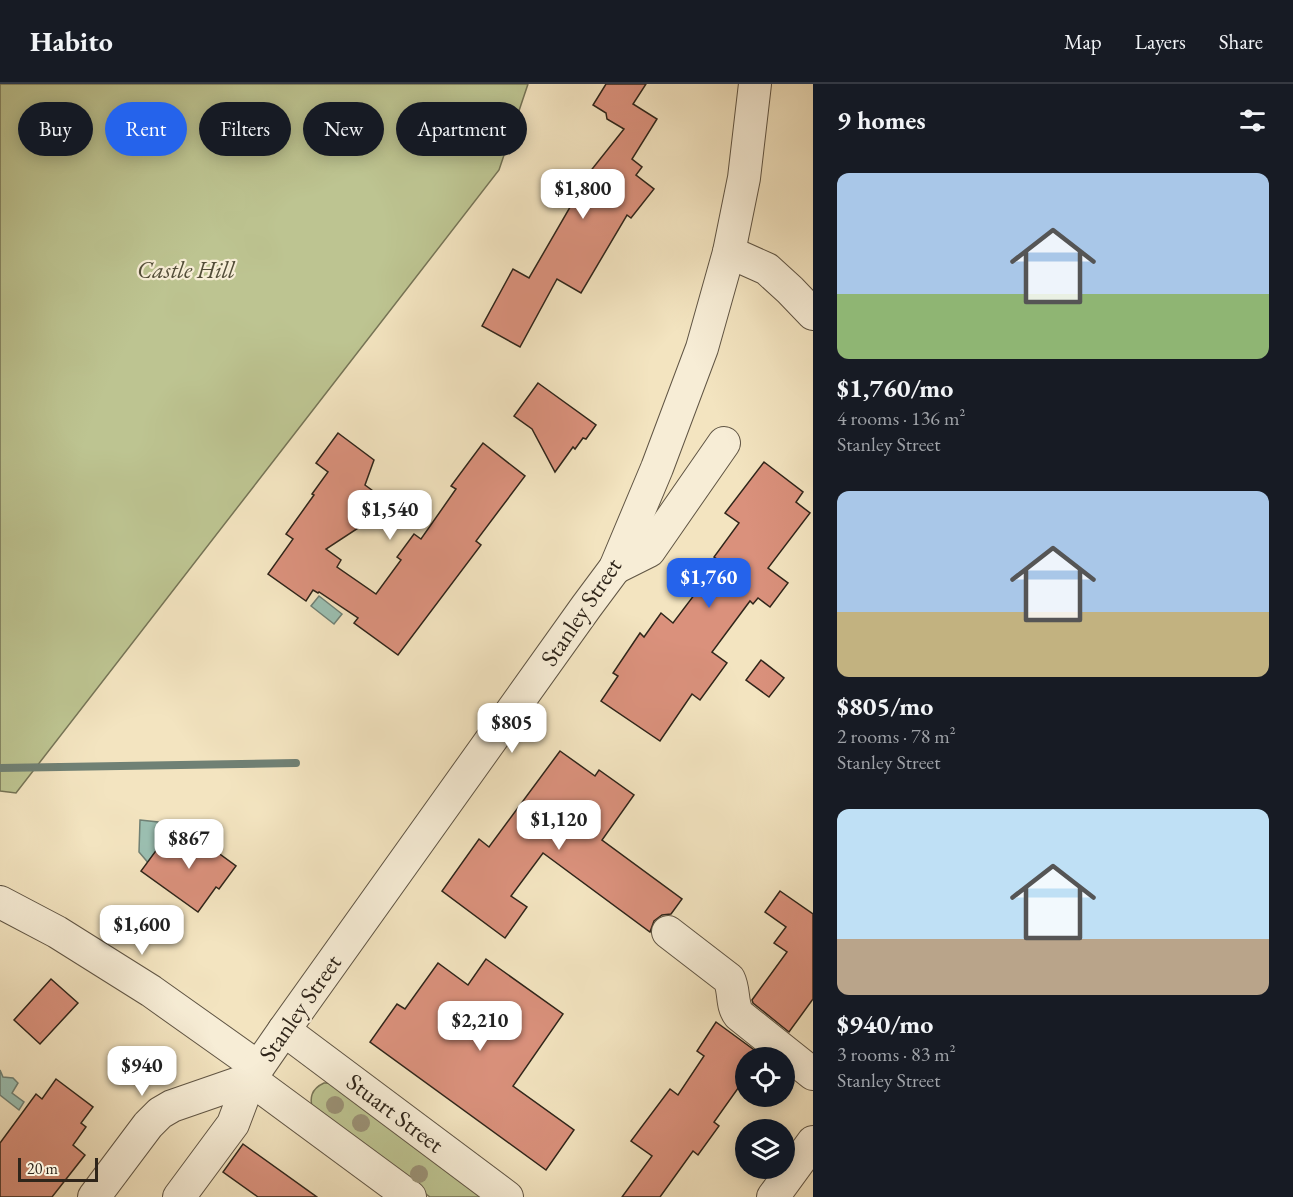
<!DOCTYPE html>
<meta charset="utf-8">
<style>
body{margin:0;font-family:"EB Garamond",serif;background:#20242c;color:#f1f3f6;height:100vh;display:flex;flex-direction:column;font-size:22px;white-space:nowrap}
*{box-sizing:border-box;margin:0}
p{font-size:20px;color:#9ea1a6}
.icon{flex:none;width:33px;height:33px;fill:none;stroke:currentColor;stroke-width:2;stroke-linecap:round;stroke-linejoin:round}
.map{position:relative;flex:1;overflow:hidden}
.drawer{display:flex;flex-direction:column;background:#171b24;width:480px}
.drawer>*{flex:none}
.top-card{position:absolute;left:18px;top:18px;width:570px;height:54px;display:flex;gap:12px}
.tools{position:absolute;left:735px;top:963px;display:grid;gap:12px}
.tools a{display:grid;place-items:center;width:60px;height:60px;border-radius:50%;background:#171b24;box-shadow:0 3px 15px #0003;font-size:30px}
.scale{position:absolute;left:18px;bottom:15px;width:80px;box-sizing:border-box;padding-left:6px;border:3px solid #2f251a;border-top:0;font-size:16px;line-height:21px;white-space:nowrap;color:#2f251a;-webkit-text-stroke:4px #f7edd6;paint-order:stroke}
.price{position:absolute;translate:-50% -51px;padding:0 14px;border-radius:12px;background:#fff;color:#222;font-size:20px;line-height:39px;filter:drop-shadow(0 2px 3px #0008)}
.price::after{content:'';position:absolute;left:50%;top:36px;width:18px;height:14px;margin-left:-9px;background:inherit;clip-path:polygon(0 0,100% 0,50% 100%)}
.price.on{background:#2563eb;color:#fff}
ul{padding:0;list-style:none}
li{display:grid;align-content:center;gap:12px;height:318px;padding:0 24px}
li span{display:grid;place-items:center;height:186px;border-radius:12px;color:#555}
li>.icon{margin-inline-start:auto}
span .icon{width:108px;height:108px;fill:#fffc;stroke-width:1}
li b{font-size:26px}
h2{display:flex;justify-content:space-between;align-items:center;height:72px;padding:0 24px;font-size:26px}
.tag{padding:0 21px;border-radius:27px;background:#171b24;box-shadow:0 3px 15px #0003;font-size:21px;line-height:54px}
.tag.on{background:#2563eb;color:#fff}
header{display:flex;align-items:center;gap:36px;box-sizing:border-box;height:84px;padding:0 30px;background:#171b24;border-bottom:2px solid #363941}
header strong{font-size:28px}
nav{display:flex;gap:33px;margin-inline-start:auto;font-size:21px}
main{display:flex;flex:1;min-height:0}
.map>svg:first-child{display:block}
.green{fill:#bdc491;stroke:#767456;stroke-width:1.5}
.water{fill:#9bbfb1;stroke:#708175;stroke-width:1.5}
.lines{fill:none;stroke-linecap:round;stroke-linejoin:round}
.stream{stroke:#708175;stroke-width:8}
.building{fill:#da917c;stroke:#2f251a;stroke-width:1.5}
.minor-casing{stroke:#605544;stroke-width:34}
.minor{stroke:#f7edd6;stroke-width:32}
.tree{fill:#9a9175}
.labels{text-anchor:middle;stroke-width:4.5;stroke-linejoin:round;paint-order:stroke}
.park-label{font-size:24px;font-style:italic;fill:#524d38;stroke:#f7edd6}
.street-label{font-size:24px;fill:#2f251a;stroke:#f7edd6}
</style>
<header>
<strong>Habito</strong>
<nav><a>Map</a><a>Layers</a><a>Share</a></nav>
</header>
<main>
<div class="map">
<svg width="813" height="1113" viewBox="0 0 813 1113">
<rect width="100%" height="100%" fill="#f3e4c0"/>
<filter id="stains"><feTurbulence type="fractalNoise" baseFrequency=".00333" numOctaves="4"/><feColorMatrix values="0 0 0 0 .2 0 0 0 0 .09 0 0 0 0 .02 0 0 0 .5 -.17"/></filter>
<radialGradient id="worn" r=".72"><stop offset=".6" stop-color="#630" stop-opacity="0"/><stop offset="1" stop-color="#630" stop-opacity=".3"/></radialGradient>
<g class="green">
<path d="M0,0H528L499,86L16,709L0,707Z"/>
<path d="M324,999H332L487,1113H430L313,1027C309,1014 311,1005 324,999Z"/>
</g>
<g class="water">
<path d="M319,512L342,530L334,540L311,522Z"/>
<path d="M140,736L158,738L157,762L159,767L150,781L139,768Z"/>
<path d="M0,986L3,993L13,994L18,999L12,1009L24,1018L19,1026L0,1011Z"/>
</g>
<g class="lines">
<path class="stream" d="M0,684L296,679"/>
</g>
<g class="building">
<path d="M606,0H646L633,20L657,35L632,75L642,83L636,91L654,105L631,134L627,131L581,209L557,195L520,263L482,242L513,185L529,194L580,106L577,104L624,45L607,35L606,29L593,21Z"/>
<path d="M538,299L596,341L586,355L583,354L575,365L573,363L555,388L532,345L514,332Z"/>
<path d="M338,349L374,376L365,401L380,412L375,433L326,465L341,476L337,483L376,510L401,476L397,473L414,450L421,455L456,405L451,402L483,359L525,392L476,457L481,461L398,571L354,539L358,534L319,508L318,509L313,506L306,517L268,490L293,455L286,450L314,411L312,410L328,388L316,379Z"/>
<path d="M764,378L803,408L796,418L810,429L768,484L788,499L770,523L758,514L753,520L750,517L712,568L727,579L700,616L692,610L660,657L601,617L618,592L613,589L640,549L644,553L661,529L673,539L720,477L714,473L739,439L725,429Z"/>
<path d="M761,576L784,594L769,613L746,596Z"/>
<path d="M560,667L595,692L599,686L634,711L602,756L682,815L671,830L662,831L654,837L650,848L543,769L511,812L527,823L505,854L442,807L479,755L489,763Z"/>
<path d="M191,749L236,782L219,805L216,803L198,828L141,787L166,753L180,763Z"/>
<path d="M780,807L813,830V915L789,948L753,919L752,916L787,868L774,859L786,843L765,828Z"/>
<path d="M486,875L563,930L513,1002L574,1046L546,1086L370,958L397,920L405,925L438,879L468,901Z"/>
<path d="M51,895L78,919L40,960L14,936Z"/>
<path d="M716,938L761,971L759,974H746V993L714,1038L719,1042L698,1071L693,1067L660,1113H622L652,1072L631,1057L670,1005L678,1011L704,972L697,967Z"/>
<path d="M56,995L93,1023L81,1039L86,1043L73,1061L85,1071L52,1113H0V1059L36,1010L42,1015Z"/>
<path d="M243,1060L317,1113H258L223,1088Z"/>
</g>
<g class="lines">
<defs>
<g id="minor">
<path d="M729,168L767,185L790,206L813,230"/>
<path d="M615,484L649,467L724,359"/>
<path d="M0,818L57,848L151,907L258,983"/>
<path d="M668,848L729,895C735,907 731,921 739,931L813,990"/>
<path d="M284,946L507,1113"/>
<path d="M94,1113L148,1041L160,1029L172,1022L250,995L410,1113"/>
<path d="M179,1113L233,1040L250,995L284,946L586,523L615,484L657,384L702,264L729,168L744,94L755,0"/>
<path d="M773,1113L813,1058"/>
</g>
</defs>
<use href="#minor" class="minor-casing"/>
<use href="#minor" class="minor"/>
</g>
<g class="tree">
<circle cx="335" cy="1021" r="9"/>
<circle cx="361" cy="1039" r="9"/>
<circle cx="419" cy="1090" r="9"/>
</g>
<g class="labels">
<g class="park-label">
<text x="186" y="194">Castle Hill</text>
</g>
<g class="street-label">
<text transform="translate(581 528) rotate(-56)" y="8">Stanley Street</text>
<text transform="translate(300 924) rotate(-55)" y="8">Stanley Street</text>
<text transform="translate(395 1029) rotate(37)" y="8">Stuart Street</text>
</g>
</g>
<rect width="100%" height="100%" filter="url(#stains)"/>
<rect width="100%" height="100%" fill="url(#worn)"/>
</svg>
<div class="tools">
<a><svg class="icon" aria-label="locate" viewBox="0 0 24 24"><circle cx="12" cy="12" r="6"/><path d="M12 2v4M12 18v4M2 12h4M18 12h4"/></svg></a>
<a><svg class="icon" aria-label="layers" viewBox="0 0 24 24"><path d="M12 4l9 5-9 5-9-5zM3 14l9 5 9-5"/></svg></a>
</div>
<div class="scale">20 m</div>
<b class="price" style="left:583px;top:136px">$1,800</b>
<b class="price" style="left:390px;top:457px">$1,540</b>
<b class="price on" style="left:709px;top:525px">$1,760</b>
<b class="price" style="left:512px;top:670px">$805</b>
<b class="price" style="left:559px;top:767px">$1,120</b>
<b class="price" style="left:189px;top:786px">$867</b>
<b class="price" style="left:142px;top:872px">$1,600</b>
<b class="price" style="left:480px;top:968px">$2,210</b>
<b class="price" style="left:142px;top:1013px">$940</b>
<div class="top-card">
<a class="tag">Buy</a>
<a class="tag on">Rent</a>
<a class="tag">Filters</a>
<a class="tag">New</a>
<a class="tag">Apartment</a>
</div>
</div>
<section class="drawer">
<h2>9 homes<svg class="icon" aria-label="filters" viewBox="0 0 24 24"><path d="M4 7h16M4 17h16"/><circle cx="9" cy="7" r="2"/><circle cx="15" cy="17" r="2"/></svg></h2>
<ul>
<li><span style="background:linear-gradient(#a9c7e8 65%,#8fb573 0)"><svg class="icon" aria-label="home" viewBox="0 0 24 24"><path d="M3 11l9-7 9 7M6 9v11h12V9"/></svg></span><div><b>$1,760/mo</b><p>4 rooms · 136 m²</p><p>Stanley Street</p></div></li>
<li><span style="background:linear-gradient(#a9c7e8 65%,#c2b280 0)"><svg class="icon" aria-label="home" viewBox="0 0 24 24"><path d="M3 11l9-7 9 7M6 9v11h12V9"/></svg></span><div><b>$805/mo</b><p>2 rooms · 78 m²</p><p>Stanley Street</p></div></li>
<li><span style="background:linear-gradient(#bfe0f5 70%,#b9a48a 0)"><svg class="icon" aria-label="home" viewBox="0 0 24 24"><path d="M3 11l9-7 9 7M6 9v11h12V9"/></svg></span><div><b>$940/mo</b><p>3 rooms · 83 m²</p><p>Stanley Street</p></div></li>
</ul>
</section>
</main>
